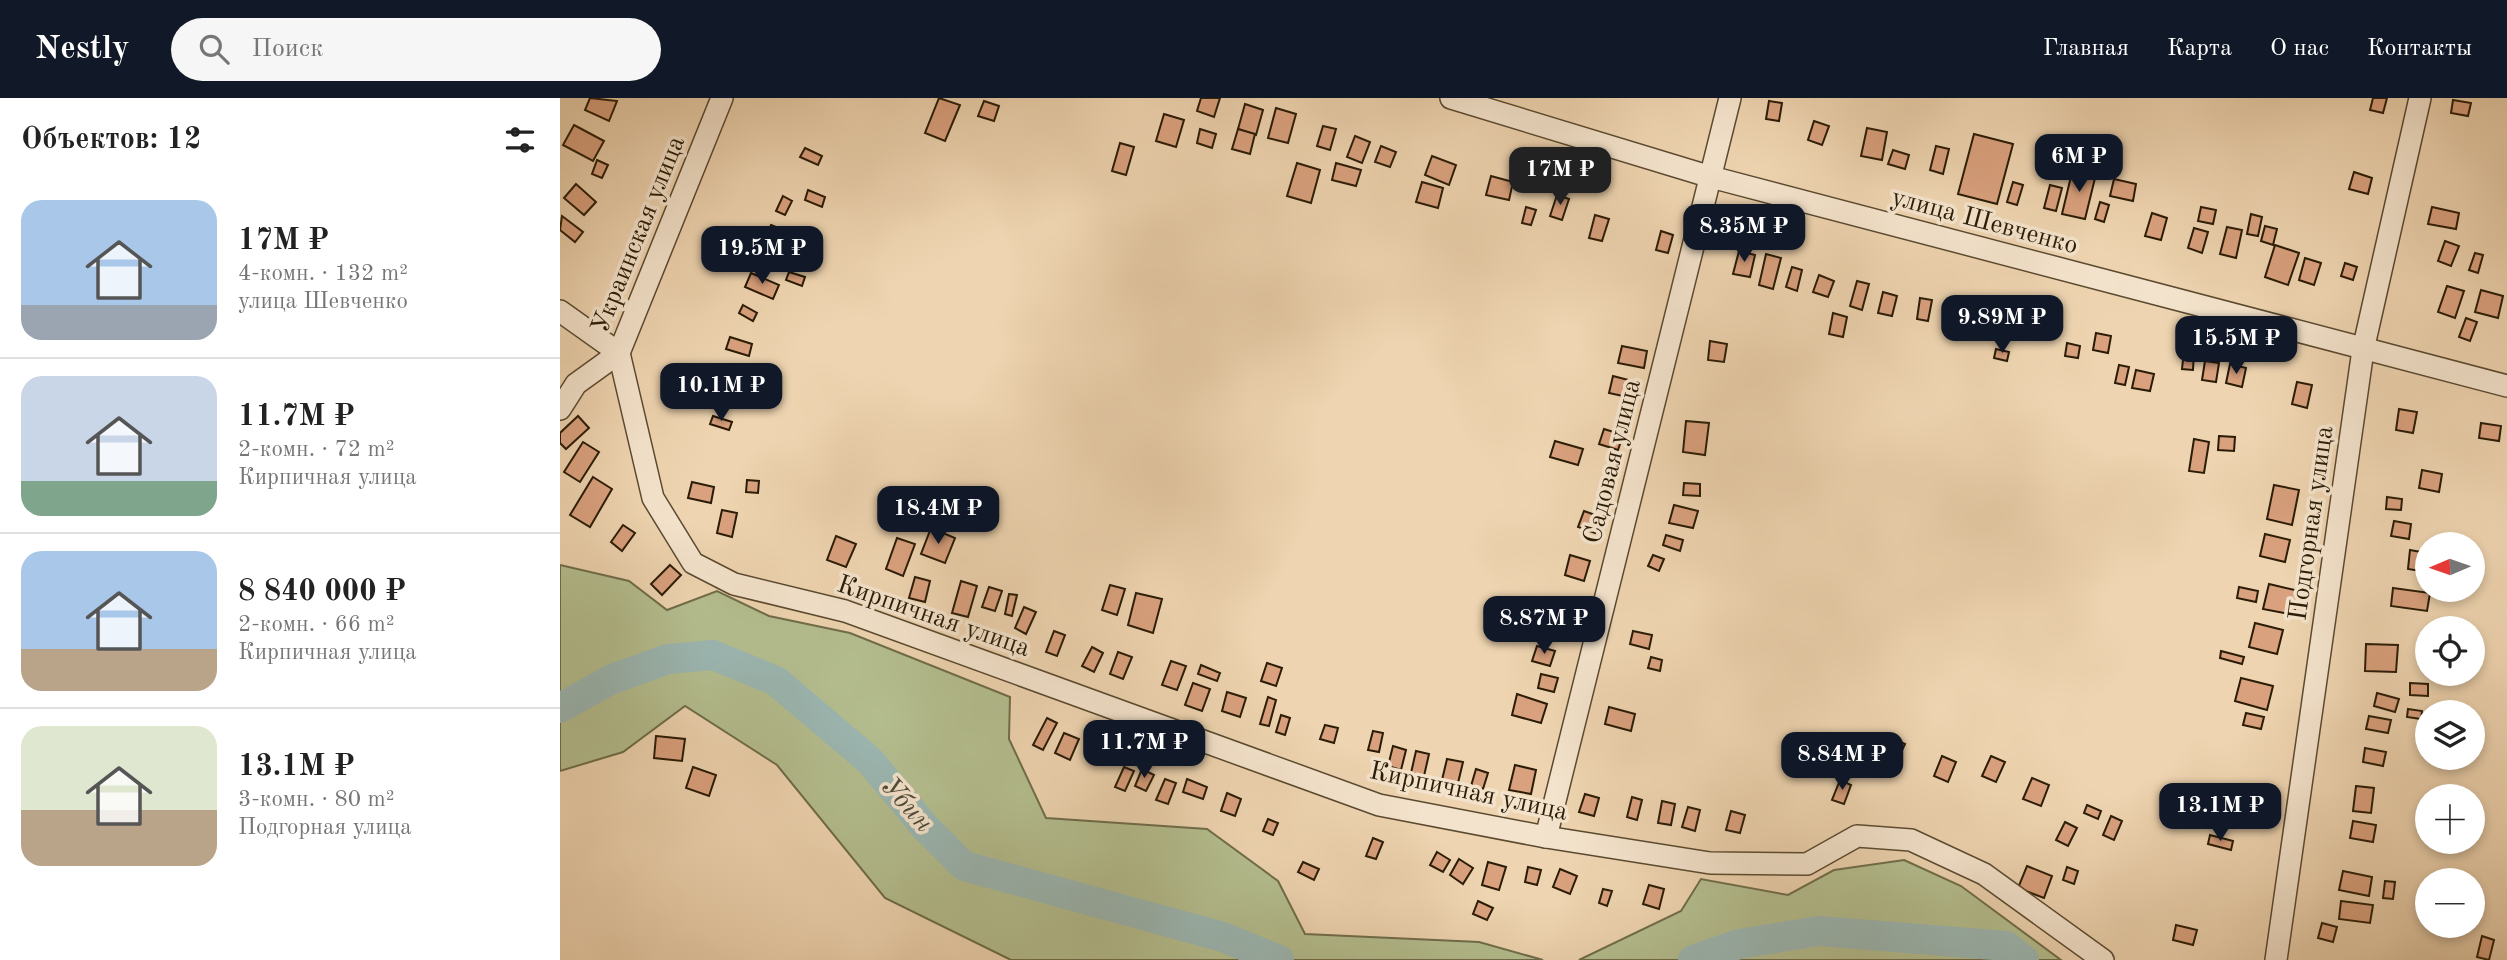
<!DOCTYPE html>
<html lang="ru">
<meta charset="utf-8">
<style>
body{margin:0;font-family:"Old Standard TT",serif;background:#f6f6f6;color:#222;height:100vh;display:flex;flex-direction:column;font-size:26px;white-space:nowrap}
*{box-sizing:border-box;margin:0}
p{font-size:23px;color:#767676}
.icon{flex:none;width:38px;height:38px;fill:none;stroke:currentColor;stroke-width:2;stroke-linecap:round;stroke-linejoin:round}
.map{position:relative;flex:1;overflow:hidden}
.panel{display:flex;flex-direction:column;background:#fff;width:560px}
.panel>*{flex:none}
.needle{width:46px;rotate:268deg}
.tools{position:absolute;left:1855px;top:434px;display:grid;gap:14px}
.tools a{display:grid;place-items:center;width:70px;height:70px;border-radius:50%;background:#fff;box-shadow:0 4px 10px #0003;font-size:35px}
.price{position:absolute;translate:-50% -60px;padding:0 16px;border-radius:14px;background:#111827;color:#fff;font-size:23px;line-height:46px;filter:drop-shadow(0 2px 4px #0008)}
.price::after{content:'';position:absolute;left:50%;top:42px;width:21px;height:16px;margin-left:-10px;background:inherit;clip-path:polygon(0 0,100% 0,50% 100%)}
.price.on{background:#222;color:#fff}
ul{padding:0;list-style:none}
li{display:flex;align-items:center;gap:21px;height:175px;padding:0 21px}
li+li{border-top:2px solid #e0e0e0}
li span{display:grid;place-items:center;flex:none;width:196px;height:140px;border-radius:21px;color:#555}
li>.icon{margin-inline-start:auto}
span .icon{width:84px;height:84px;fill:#fffc;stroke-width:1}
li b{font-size:30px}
h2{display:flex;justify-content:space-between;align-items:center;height:84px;padding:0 21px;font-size:30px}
header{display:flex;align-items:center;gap:42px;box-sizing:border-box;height:98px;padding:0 35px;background:#111827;color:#fff}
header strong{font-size:33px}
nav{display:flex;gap:38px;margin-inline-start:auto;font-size:24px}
.search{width:490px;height:63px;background:#f6f6f6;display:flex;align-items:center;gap:18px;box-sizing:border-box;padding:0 24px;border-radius:38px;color:#767676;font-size:26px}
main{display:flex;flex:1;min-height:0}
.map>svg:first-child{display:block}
.green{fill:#b4be8f;stroke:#6f6d4a;stroke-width:2}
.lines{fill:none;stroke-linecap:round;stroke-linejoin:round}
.river{stroke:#9bb7b2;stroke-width:30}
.building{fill:#daa17e;stroke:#2a1c06;stroke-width:2}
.minor-casing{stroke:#5b4a30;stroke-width:24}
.minor{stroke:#f4e3cc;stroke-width:21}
.labels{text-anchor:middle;stroke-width:7;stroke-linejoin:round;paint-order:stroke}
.street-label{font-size:26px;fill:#2a1c06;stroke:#f4e3cc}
.water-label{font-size:28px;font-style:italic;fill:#4c4a3a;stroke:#f4e3cc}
</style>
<header>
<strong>Nestly</strong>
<div class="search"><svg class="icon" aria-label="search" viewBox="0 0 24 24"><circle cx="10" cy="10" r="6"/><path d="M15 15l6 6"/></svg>Поиск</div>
<nav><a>Главная</a><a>Карта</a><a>О нас</a><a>Контакты</a></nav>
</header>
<main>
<section class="panel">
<h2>Объектов: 12<svg class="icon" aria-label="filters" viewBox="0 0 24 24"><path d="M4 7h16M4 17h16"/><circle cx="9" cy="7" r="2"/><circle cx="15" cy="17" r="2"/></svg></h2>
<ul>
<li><span style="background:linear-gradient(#a9c7e8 75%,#9aa5b1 0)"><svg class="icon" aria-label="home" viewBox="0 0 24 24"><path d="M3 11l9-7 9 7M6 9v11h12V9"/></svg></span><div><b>17M ₽</b><p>4-комн. · 132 m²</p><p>улица Шевченко</p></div></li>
<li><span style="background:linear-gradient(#c9d6e8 75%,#7fa58c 0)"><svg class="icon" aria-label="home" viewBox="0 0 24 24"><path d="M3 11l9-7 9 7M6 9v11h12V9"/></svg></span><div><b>11.7M ₽</b><p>2-комн. · 72 m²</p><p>Кирпичная улица</p></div></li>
<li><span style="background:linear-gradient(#a9c7e8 70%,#b9a48a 0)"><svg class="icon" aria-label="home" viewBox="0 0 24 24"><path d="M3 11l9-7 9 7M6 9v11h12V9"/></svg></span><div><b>8 840 000 ₽</b><p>2-комн. · 66 m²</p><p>Кирпичная улица</p></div></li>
<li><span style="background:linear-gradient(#dfe7d0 60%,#b9a48a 0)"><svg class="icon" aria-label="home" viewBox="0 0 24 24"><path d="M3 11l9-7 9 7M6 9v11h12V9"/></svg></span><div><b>13.1M ₽</b><p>3-комн. · 80 m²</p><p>Подгорная улица</p></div></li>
</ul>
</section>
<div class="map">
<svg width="1947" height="862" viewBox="0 0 1947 862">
<rect width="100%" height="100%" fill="#eed4b0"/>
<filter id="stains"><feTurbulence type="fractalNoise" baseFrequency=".00286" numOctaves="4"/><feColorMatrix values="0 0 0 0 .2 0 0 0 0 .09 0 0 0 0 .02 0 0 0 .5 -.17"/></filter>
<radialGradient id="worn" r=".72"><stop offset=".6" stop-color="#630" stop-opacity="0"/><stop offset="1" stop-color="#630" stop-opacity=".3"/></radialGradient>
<g class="green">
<path d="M0,467L69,483L107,512L157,493L209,518L290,535L450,599L449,641L486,720L647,731L718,783L745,836L919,844L983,862H451L325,800L217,667L125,608L63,654L0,673Z"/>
<path d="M1344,762L1401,788L1501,862H1019L1121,813L1141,781L1228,797L1274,772Z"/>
</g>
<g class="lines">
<g class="river">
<path d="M0,610L52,581L108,561L153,557L216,583L310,663L365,729L404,768L663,839L719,862"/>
<path d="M1133,862L1179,846L1259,833L1446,848L1464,862"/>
</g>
</g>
<g class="building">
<path d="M30,0L57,3L49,23L25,12Z"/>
<path d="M379,0L400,7L385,43L365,35Z"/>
<path d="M641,0H660L654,19L637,13Z"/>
<path d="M1813,0H1827L1823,15L1810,12Z"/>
<path d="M1893,2L1911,5L1908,18L1891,15Z"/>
<path d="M424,3L439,8L434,23L418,18Z"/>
<path d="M1209,3L1222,5L1219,23L1206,21Z"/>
<path d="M685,6L703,12L696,37L678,31Z"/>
<path d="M716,10L736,16L728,45L708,40Z"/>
<path d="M604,16L624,22L616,49L596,43Z"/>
<path d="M1254,23L1269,28L1262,47L1248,42Z"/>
<path d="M14,27L44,43L33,63L3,47Z"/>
<path d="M763,28L776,31L770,52L757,48Z"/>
<path d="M1307,30L1327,34L1322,62L1301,58Z"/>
<path d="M640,31L656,36L652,50L637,45Z"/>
<path d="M678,31L695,36L690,56L672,51Z"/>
<path d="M1414,36L1453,46L1437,106L1398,96Z"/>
<path d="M795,38L810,44L802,65L787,59Z"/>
<path d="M560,45L574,49L566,77L552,73Z"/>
<path d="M821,48L836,54L830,69L815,64Z"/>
<path d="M1376,48L1389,51L1383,76L1370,72Z"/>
<path d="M245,50L262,58L258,67L240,59Z"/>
<path d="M1333,52L1349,57L1345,71L1328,66Z"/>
<path d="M872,58L896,67L889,87L865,77Z"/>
<path d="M37,62L48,67L42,80L32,76Z"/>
<path d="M737,65L760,72L751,105L727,98Z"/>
<path d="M776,65L801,72L796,88L772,82Z"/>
<path d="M1513,70L1536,76L1525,121L1502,116Z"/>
<path d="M1794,74L1812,80L1808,96L1789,91Z"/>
<path d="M931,78L953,84L949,102L926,97Z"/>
<path d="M1554,81L1576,86L1573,103L1550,98Z"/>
<path d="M862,84L883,90L878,110L856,104Z"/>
<path d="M1453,84L1463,87L1457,107L1447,104Z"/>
<path d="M16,86L36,104L24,117L4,100Z"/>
<path d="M1490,87L1502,90L1496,113L1484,110Z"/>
<path d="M248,92L265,99L262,109L245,102Z"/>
<path d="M997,97L1009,101L1002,122L990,118Z"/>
<path d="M223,98L232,103L225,117L216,113Z"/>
<path d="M1540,104L1549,107L1544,124L1535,121Z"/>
<path d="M966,109L976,112L971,127L962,125Z"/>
<path d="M1641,109L1656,112L1653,126L1638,123Z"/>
<path d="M1872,109L1899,115L1896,131L1868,126Z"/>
<path d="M1592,115L1607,120L1601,142L1585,138Z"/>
<path d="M1691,116L1702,119L1698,138L1687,136Z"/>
<path d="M1035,117L1049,121L1042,143L1029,140Z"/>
<path d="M2,118L23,134L15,144L0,132Z"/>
<path d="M211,127L226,133L221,145L206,138Z"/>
<path d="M1705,128L1717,131L1713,147L1701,143Z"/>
<path d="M1667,129L1682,132L1676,160L1660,156Z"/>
<path d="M1634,130L1648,134L1642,155L1628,150Z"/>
<path d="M1101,133L1113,137L1108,155L1096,152Z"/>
<path d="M1885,143L1899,148L1891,168L1878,163Z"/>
<path d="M1715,147L1739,155L1728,187L1705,179Z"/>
<path d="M1179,153L1195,157L1190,179L1173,176Z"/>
<path d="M1915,155L1923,157L1918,175L1909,172Z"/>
<path d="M1206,156L1221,160L1213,191L1199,187Z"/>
<path d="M1745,160L1761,165L1754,187L1739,182Z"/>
<path d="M1785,165L1797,169L1793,182L1781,178Z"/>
<path d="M1232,169L1242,172L1237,193L1226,189Z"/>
<path d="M229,174L245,179L242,188L226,182Z"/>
<path d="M191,175L219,187L213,201L185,189Z"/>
<path d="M1259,177L1274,183L1268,199L1253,194Z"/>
<path d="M1297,183L1309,186L1302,212L1290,208Z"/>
<path d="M1887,188L1904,193L1895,220L1878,214Z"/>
<path d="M1921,192L1943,198L1938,220L1915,214Z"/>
<path d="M1323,194L1337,198L1332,218L1318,215Z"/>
<path d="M1360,200L1372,202L1368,223L1357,221Z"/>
<path d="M183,207L197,215L193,223L179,215Z"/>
<path d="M1394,211L1406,215L1401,233L1388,229Z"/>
<path d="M1422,212L1433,214L1430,232L1419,230Z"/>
<path d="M1444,212L1455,215L1451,233L1440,230Z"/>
<path d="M1273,215L1287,219L1283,239L1269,236Z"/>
<path d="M1469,219L1480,223L1475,241L1463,238Z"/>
<path d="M1906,220L1917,224L1910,243L1899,239Z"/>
<path d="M1536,235L1551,238L1548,255L1533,252Z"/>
<path d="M170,239L192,246L189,258L166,251Z"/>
<path d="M1150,243L1167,246L1164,264L1148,262Z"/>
<path d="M1507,245L1520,248L1518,260L1505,258Z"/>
<path d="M1062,248L1087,253L1084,270L1058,265Z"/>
<path d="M1436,251L1449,254L1447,263L1434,260Z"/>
<path d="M1624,253L1634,254L1633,272L1622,271Z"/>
<path d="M1645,263L1659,265L1656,284L1642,282Z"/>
<path d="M1670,266L1686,270L1682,289L1666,285Z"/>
<path d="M1559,267L1569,269L1565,287L1555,285Z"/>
<path d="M1576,272L1594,276L1590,293L1572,290Z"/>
<path d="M162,276L186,282L183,293L159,286Z"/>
<path d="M1053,278L1076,284L1072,300L1049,295Z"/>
<path d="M1737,284L1752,287L1747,310L1732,306Z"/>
<path d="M1839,311L1857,314L1853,335L1836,332Z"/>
<path d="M18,318L29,330L6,351L0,345V335Z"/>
<path d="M153,318L172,324L169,332L150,326Z"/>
<path d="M1126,323L1149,325L1145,357L1123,354Z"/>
<path d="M1921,325L1941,328L1939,343L1919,340Z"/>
<path d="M1044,331L1063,337L1058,352L1039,346Z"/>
<path d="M1659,338L1675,339L1674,353L1658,352Z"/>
<path d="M1634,341L1649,344L1644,375L1629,373Z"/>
<path d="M995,343L1023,351L1018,367L990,359Z"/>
<path d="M23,344L39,354L20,384L4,374Z"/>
<path d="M1862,372L1882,376L1879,394L1859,390Z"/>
<path d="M33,379L52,391L30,429L10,417Z"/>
<path d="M187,382L199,383L198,395L186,394Z"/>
<path d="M132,384L154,389L151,405L128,400Z"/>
<path d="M1124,385L1140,386V398L1123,397Z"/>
<path d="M1714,387L1739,392L1732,427L1707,421Z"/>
<path d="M1827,399L1842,401L1841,412L1826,411Z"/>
<path d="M1114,407L1138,413L1133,430L1109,425Z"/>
<path d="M162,412L177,415L172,439L157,435Z"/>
<path d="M1024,413L1041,419L1035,435L1018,429Z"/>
<path d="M1834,423L1851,426L1849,441L1831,438Z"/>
<path d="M63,427L75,435L62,453L51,444Z"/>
<path d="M371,430L395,440L385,465L361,456Z"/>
<path d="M1705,436L1730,442L1725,464L1700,458Z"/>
<path d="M1106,437L1123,442L1120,453L1103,447Z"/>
<path d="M276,438L296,446L286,469L267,462Z"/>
<path d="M337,440L355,446L343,478L326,471Z"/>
<path d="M1850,452L1867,455V474L1848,471Z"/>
<path d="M1010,457L1030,463L1024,483L1005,477Z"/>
<path d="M1093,457L1104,461L1099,473L1088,468Z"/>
<path d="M110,467L121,477L102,497L91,486Z"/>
<path d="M355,479L370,483L365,504L349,500Z"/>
<path d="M401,483L417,488L408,519L392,515Z"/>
<path d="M1709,486L1739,493L1734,517L1703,511Z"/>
<path d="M550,487L565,491L557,517L542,512Z"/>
<path d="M429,489L442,493L435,513L422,509Z"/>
<path d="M1679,489L1698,493L1696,504L1677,500Z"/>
<path d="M1833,490L1870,495L1867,513L1831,508Z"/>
<path d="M576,495L602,501L593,535L568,527Z"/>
<path d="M449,496L457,497L452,518L445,516Z"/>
<path d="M976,504L1006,512L998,540L968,531Z"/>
<path d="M464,509L476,514L466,536L455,530Z"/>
<path d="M1695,525L1723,532L1717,556L1689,549Z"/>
<path d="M494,533L505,537L497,558L486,554Z"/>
<path d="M1073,533L1092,537L1089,551L1070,546Z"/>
<path d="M1806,546L1838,547L1836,574L1805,573Z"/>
<path d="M977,548L995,553L990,568L972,563Z"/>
<path d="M532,549L543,555L534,574L522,568Z"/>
<path d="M1661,553L1684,559L1682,566L1660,560Z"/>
<path d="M558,554L572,559L563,581L550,576Z"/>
<path d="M1091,559L1102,562L1100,573L1088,570Z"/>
<path d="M611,563L626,568L617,592L602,587Z"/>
<path d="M707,565L722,570L716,588L701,583Z"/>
<path d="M641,567L660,575L657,583L638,576Z"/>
<path d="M981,576L998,580L994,594L978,590Z"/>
<path d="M1681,580L1713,588L1707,612L1675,603Z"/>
<path d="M633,585L650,591L642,613L625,607Z"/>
<path d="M1850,585L1868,586V598L1850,597Z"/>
<path d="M667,594L686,600L680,619L662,613Z"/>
<path d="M1817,595L1839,601L1835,614L1814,608Z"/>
<path d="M957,596L987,606L981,625L952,617Z"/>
<path d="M708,599L716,602L709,628L700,626Z"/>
<path d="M1049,609L1075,616L1071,633L1045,626Z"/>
<path d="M1848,611L1862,613L1861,621L1847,619Z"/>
<path d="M1686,615L1704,619L1701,631L1683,627Z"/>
<path d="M721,617L730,620L725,637L716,634Z"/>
<path d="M1809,618L1831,622L1828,635L1806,631Z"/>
<path d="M487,620L497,625L483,652L473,647Z"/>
<path d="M765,627L778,630L774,645L760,641Z"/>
<path d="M813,633L823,635L819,654L808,652Z"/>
<path d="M504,635L519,641L510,662L495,655Z"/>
<path d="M96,638L125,641L122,663L94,660Z"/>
<path d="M1334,641L1345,646L1336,665L1326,660Z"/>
<path d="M833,648L846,652L841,672L828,668Z"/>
<path d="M1805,650L1826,654L1823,668L1803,664Z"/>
<path d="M856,653L869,656L864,678L851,675Z"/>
<path d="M1382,658L1396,664L1388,684L1374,678Z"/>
<path d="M1431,658L1445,664L1436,684L1422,678Z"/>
<path d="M887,661L903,664L898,685L882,682Z"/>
<path d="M955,667L976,672L971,696L949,692Z"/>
<path d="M133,669L156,677L149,698L126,690Z"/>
<path d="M564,669L574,673L565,693L555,689Z"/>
<path d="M582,671L594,677L586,693L575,688Z"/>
<path d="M916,671L928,675L923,691L911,688Z"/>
<path d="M1472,680L1489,687L1481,708L1463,701Z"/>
<path d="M605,681L616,685L608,706L596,702Z"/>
<path d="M627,681L647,689L643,701L623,694Z"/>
<path d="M1280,682L1291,687L1284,706L1272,702Z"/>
<path d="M1796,688L1814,690L1811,715L1793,713Z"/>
<path d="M667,695L681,701L675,718L661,713Z"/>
<path d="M1025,696L1039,700L1034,718L1019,714Z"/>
<path d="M1660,696L1684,701L1680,719L1656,714Z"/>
<path d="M1072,699L1082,702L1077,722L1067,719Z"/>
<path d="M1102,703L1115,706L1111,727L1098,725Z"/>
<path d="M1527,707L1541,713L1538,721L1524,715Z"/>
<path d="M1128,709L1140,712L1135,733L1122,729Z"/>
<path d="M1171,713L1185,717L1180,735L1166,732Z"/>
<path d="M1551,718L1562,723L1554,742L1543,737Z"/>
<path d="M708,721L718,725L713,737L703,733Z"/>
<path d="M1793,723L1816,727L1813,744L1790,740Z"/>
<path d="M1505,724L1517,730L1508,748L1496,742Z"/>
<path d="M1650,737L1673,743L1671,752L1648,746Z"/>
<path d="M813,740L823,744L816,761L806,758Z"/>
<path d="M877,754L890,762L883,774L870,767Z"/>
<path d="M899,761L913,770L903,786L890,777Z"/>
<path d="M743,764L759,771L754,782L738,774Z"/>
<path d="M928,764L946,769L939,792L922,787Z"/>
<path d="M1467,768L1492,778L1484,800L1458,790Z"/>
<path d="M968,769L981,772L977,787L965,784Z"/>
<path d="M1507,769L1518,773L1514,786L1503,782Z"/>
<path d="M1000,771L1017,778L1010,796L993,789Z"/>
<path d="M1783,773L1812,779L1809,798L1779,792Z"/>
<path d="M1825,783L1835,784L1833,801L1823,800Z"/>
<path d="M1089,787L1104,791L1099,811L1083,806Z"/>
<path d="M1043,791L1052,793L1047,808L1039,805Z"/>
<path d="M918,803L933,810L927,822L913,816Z"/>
<path d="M1781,803L1813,807L1810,825L1779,821Z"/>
<path d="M1762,825L1777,829L1773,844L1758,840Z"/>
<path d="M1616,827L1637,832L1633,847L1613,842Z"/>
<path d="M1922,838L1934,842L1929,862L1917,859Z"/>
</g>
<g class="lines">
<defs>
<g id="minor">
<path d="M891,0L1151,79L1947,288"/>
<path d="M0,213L59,255"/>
<path d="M59,255L93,400L133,465L174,486L285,513L819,707L986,739L1150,765L1247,766L1297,738L1351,742L1424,776L1543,862"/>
<path d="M0,311L16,286L59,255L162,0"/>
<path d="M986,739L1170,0"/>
<path d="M1716,862L1803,252L1860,0"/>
</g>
</defs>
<use href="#minor" class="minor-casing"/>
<use href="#minor" class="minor"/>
</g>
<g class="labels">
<g class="street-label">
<text transform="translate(1425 122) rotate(15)" y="9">улица Шевченко</text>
<text transform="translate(77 136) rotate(-68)" y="9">Украинская улица</text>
<text transform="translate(1051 363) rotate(-76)" y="9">Садовая улица</text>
<text transform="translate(1750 425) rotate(-82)" y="9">Подгорная улица</text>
<text transform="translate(374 517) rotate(19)" y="9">Кирпичная улица</text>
<text transform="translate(909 692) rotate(12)" y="9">Кирпичная улица</text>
</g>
<g class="water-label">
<text transform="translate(348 705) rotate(48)" y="10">Убин</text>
</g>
</g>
<rect width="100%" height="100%" filter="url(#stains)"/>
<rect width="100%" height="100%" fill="url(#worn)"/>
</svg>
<div class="tools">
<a><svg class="needle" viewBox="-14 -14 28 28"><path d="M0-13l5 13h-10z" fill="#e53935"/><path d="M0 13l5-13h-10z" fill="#767676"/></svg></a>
<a><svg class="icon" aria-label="locate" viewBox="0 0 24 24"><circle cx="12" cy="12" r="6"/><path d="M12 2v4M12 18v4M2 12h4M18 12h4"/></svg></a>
<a><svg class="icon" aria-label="layers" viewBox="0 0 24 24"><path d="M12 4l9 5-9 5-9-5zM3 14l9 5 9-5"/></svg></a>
<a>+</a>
<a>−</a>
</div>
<b class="price" style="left:1519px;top:96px">6M ₽</b>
<b class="price on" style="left:1000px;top:109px">17M ₽</b>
<b class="price" style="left:1184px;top:166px">8.35M ₽</b>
<b class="price" style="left:202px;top:188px">19.5M ₽</b>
<b class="price" style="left:1442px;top:257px">9.89M ₽</b>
<b class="price" style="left:1676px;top:278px">15.5M ₽</b>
<b class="price" style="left:161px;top:325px">10.1M ₽</b>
<b class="price" style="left:378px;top:448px">18.4M ₽</b>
<b class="price" style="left:984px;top:558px">8.87M ₽</b>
<b class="price" style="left:584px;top:682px">11.7M ₽</b>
<b class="price" style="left:1282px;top:694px">8.84M ₽</b>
<b class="price" style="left:1660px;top:745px">13.1M ₽</b>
</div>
</main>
